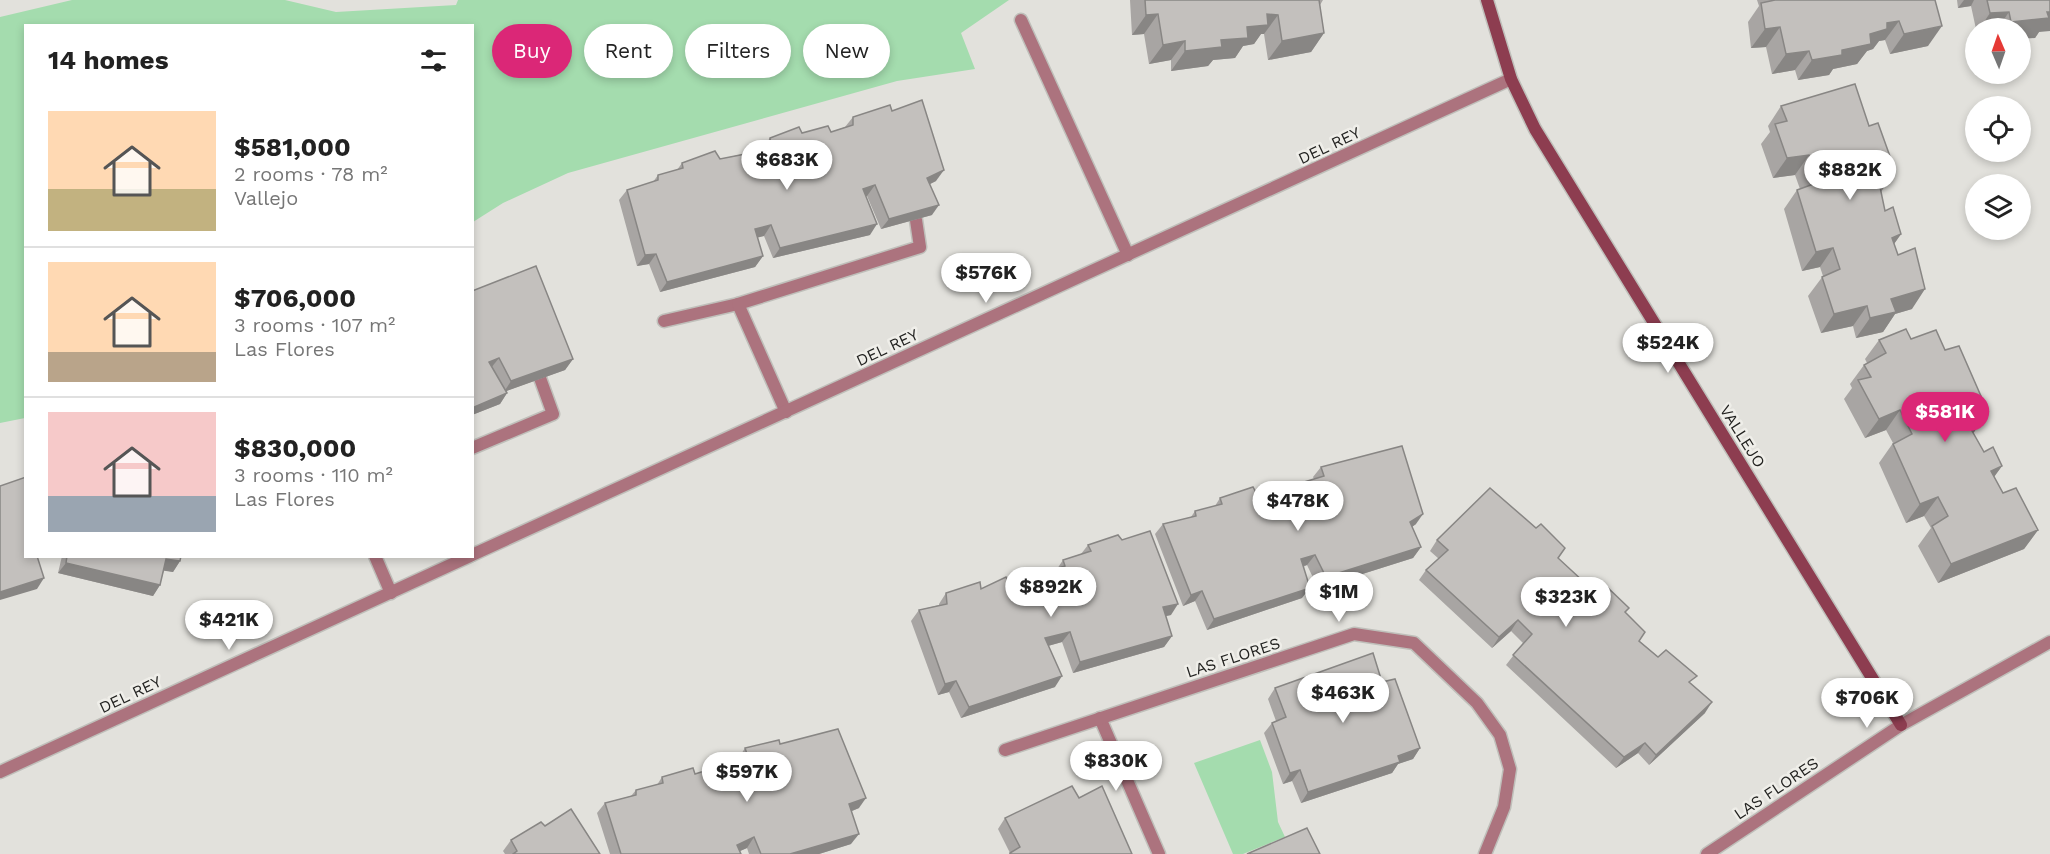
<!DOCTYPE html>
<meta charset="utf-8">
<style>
body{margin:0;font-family:"Work Sans",sans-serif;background:#f2f2f2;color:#222;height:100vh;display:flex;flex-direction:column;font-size:22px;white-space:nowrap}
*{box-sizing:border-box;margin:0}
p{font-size:20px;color:#767676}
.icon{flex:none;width:33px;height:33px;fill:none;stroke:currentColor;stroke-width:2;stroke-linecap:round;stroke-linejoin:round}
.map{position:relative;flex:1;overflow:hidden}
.details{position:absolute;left:24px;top:24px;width:450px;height:534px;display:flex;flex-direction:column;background:#fff;border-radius:0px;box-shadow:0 3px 9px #0003}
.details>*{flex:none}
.guide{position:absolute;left:492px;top:24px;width:570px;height:54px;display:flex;gap:12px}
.needle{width:39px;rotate:358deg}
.tools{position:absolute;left:1965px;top:18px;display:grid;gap:12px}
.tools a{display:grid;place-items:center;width:66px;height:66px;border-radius:50%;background:#fff;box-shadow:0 3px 9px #0003;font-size:30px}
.price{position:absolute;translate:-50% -51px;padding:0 14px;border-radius:21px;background:#fff;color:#222;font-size:20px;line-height:39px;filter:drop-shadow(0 2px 3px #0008)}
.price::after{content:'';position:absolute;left:50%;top:36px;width:18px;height:14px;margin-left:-9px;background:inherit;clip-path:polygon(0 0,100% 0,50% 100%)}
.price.on{background:#db2777;color:#fff}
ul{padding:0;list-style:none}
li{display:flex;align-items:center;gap:18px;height:150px;padding:0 24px}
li+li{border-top:2px solid #e0e0e0}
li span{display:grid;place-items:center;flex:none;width:168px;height:120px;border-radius:0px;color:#555}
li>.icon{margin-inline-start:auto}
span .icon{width:72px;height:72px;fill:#fffc;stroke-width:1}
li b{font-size:26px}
h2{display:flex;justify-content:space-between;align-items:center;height:72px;padding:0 24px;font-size:26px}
.chip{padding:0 21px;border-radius:27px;background:#fff;box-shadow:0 3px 9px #0003;font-size:21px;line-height:54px}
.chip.on{background:#db2777;color:#fff}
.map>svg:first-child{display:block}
.green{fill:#a4dcae}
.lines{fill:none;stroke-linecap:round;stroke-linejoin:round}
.lane-casing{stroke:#bfbfba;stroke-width:15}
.street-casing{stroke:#bfbfba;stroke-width:15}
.secondary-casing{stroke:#bfbfba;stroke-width:15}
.lane{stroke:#ac737e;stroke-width:12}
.street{stroke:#ac737e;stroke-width:12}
.secondary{stroke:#8d3d50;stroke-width:12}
.wall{fill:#a8a5a3}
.shaded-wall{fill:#888684}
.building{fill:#c3c0bd;stroke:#888684;stroke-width:1.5}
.labels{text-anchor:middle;stroke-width:5;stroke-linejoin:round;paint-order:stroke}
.street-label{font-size:16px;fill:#222220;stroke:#efeee9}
</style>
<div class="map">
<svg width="2050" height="854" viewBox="0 0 2050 854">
<rect width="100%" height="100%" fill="#e2e1dc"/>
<g class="green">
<path d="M72,0H285L336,12L456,5L458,0H1009L961,33L975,69L897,81L568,173L503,203L473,222L472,26H26L25,418L0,423V17Z"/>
<path d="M1260,740L1272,772L1278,822L1285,837L1243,854H1233L1194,763Z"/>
</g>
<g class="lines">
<defs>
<g id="lane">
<path d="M1021,20L1128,255"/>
<path d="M664,321L738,304"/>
<path d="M786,412L738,304L920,247L916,220"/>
<path d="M472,448L553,414L540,378"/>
<path d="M375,556L391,593"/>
</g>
<g id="street">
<path d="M472,555L1511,79"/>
<path d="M1100,718L1159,854"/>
<path d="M1005,750L1354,634L1414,643L1477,703L1500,735L1510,769L1504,807L1485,854"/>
<path d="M0,772L470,556"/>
<path d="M1707,854L1901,725L2050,642"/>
</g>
<path id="secondary" d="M1487,0L1511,79L1535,129L1901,725"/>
</defs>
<use href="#lane" class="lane-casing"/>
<use href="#street" class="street-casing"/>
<use href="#secondary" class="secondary-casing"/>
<use href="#lane" class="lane"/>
<use href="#street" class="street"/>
<use href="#secondary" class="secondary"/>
</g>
<g class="wall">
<path d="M1130,0H1323L1320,5L1324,33L1311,52L1268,60L1264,34H1261L1254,44L1243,46L1235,58L1213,60L1208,66L1171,71V60L1149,64L1144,34L1132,35Z"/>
<path d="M1757,0H1935L1928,46L1890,54L1885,40L1879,41L1873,49L1867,51L1857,64L1833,69L1829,75L1798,80L1795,70L1772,74L1766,47L1751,48L1748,22L1759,6Z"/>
<path d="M1957,0H2050L2039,32L2035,38L2020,28L1976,29L1971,6L1958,8Z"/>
<path d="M1781,106L1869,126L1892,162L1882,175L1885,186L1881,192L1885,211L1901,234L1894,244L1912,309L1895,314L1883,332L1856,338L1853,326L1821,333L1808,296L1823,276L1820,267L1802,271L1784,209L1797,190L1800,189L1795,175L1773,178L1761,144L1770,132L1768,126Z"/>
<path d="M892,111L936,181L930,184L932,215L881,229L867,196H866L870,235L773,258L764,236L757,237L763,256L755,267L660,292L649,264L637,266L619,200L627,190L653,182L658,175L677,170L682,163L720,159L762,150V149L770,138L802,133L831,132L845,127L853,117Z"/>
<path d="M472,291L573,359L565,370L506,391L507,393L500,404L472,415Z"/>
<path d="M1911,339L1945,350L1984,403L1974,417L1979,425L1973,433L1984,452L2002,466L1994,477L2003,493L2038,530L2024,549L1938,583L1918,546L1931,528L1924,516L1906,523L1879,463L1893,443L1886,430L1865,438L1844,399L1852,388L1850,384L1864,365L1867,363L1865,359L1879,340Z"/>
<path d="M1321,467L1416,524L1412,527L1421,547L1413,558L1318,588L1307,565L1303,567L1302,598L1207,630L1195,601L1183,606L1155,534L1163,524L1191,517L1195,511L1215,506L1220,498L1258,496L1314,479L1313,477Z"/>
<path d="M1437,540L1558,558L1597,594L1629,608L1625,613L1639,641L1691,684L1705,713L1649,765L1638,753L1616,768L1506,665L1523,643L1511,631L1492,648L1419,580L1426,570L1439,559L1430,551Z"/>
<path d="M1088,545L1171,615L1166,616L1172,636L1164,647L1073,673L1062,642L1048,646L1055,687L961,718L949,692L938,695L911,621L919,610L939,605V604L946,593L981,589L1009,583L1057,569L1063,560L1081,554Z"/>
<path d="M62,556H181L180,561L173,572L164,570L160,585L153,596L58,573Z"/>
<path d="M1382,682L1420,748L1413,759L1398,764L1392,773L1301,803L1292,781L1283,784L1264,733L1272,723L1276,721L1268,699L1275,688Z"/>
<path d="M780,744L859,808L852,811L851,844L819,854H749L747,848L740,851L741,854H610L597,813L605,803L631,796L636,790L657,785L662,777L695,774L738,760V759L745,748Z"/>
<path d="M1079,798L1132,854H1009L1010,853L998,829L1005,818Z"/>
<path d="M545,826L600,854H505L503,851L511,840Z"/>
</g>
<g class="shaded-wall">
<path d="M1964,0H1974L1971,6L1958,8Z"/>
<path d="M2009,12L1998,28H1980L1990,13Z"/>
<path d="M2047,12H2050V31L2039,32L2035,38L2020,39V28H2006L2011,22Z"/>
<path d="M1158,14L1144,34L1132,35L1146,15Z"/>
<path d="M1267,14L1278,15L1264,34H1261L1254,44L1243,46L1235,58L1213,60L1208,66L1171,71L1185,51L1221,40Z"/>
<path d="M1899,21L1885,40L1879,41L1873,49L1867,51L1857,64L1833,69L1829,75L1798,80L1812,60L1842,50L1887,23Z"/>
<path d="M1942,26L1928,46L1890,54L1904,34Z"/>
<path d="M1780,27L1766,47L1751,48L1765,29Z"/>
<path d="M1324,33L1311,52L1268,60L1282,41Z"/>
<path d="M1185,41L1171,60L1149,64L1163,45Z"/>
<path d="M1809,51L1795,70L1772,74L1786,54Z"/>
<path d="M1809,155L1795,175L1773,178L1787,158Z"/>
<path d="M1892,162L1878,181L1880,164Z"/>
<path d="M944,170L936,181L920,189L927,178Z"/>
<path d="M875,185L867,196L856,200L863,189Z"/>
<path d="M939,205L932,215L881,229L889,219Z"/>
<path d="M877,224L870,235L773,258L780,248Z"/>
<path d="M771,225L764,236L748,240L755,229Z"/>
<path d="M1901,234L1887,254L1892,238Z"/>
<path d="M1833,248L1820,267L1802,271L1816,252Z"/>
<path d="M656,254L649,264L637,266L645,255Z"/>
<path d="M763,256L755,267L660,292L667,282Z"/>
<path d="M1925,289L1912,309L1895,314L1883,332L1856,338L1870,318L1891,299Z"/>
<path d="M1867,306L1853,326L1821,333L1834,314Z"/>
<path d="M499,358L491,368L489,362Z"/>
<path d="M573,359L565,370L504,392L511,381Z"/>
<path d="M507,393L500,404L472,415V408Z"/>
<path d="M1984,403L1970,423L1971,411Z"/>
<path d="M1900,410L1886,430L1865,438L1879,419Z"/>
<path d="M1979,425L1965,445L1971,429Z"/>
<path d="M2002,466L1988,485L1991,471Z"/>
<path d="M1938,497L1924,516L1906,523L1920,504Z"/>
<path d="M1423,514L1416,524L1403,533L1410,522Z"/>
<path d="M2038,530L2024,549L1938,583L1951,564Z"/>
<path d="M1421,547L1413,558L1318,588L1326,577Z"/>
<path d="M1315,555L1307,565L1293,569L1301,559Z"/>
<path d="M166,559L180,561L173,572L159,570Z"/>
<path d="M66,563L160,585L153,596L58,573Z"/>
<path d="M44,578L37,589L0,600V592Z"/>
<path d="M1310,588L1302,598L1207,630L1214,619Z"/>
<path d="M1202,591L1195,601L1183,606L1191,595Z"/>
<path d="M1178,604L1171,615L1156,618L1163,607Z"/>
<path d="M1518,620L1511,631L1492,648L1499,637Z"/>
<path d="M1070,632L1062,642L1037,649L1045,638Z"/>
<path d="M1172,636L1164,647L1073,673L1080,662Z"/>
<path d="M1062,676L1055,687L961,718L969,707Z"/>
<path d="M956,681L949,692L938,695L945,684Z"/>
<path d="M1712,702L1705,713L1649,765L1656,755Z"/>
<path d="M1645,743L1638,753L1616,768L1624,757Z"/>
<path d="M1420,748L1413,759L1398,764L1392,773L1301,803L1308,792Z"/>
<path d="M1300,770L1292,781L1283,784L1290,773Z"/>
<path d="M866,798L859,808L842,815L849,804Z"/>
<path d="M859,834L851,844L819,854H790Z"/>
<path d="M754,837L747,848L733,854L737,845Z"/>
</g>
<g class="building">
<path d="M1145,0H1319L1324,33L1282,41L1278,15L1267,14L1268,25L1247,27L1248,38L1221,40L1222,47L1185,51V41L1163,45L1158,14L1146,15Z"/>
<path d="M1775,0H1935L1942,26L1904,34L1899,21L1887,23V29L1870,34L1871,44L1842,50V55L1812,60L1809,51L1786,54L1780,27L1765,29L1761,3Z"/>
<path d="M1987,0H2050V12H2047L2049,18L2011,22L2009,12L1990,13Z"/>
<path d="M1855,84L1869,126L1878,123L1892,162L1880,164L1885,186L1880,187L1885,211L1893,207L1901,234L1892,238L1898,255L1915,248L1925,289L1891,299L1896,312L1870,318L1867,306L1834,314L1822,277L1840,269L1833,248L1816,252L1797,190L1819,182L1809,155L1787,158L1775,124L1787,121L1781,106Z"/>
<path d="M922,100L944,170L927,178L939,205L889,219L875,185L863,189L877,224L780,248L771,225L755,229L763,256L667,282L656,254L645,255L627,190L658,180V175L683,168L682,163L715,151L720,159L771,149L770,138L799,127L802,133L828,126L831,132L853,125V117L890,105L892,111Z"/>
<path d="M536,266L573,359L511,381L499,358L489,362L507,393L472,408V291Z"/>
<path d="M1906,329L1911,339L1936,330L1945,350L1959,346L1984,403L1971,411L1979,425L1971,429L1984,452L1993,447L2002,466L1991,471L2003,493L2016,488L2038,530L1951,564L1932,526L1948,516L1938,497L1920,504L1893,444L1912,434L1900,410L1879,419L1858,380L1871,377L1864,365L1886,353L1879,340Z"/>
<path d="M1402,446L1423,514L1410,522L1421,547L1326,577L1315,555L1301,559L1310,588L1214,619L1202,591L1191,595L1163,524L1196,516L1195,511L1222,504L1220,498L1253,487L1258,496L1324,476L1321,467Z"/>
<path d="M26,477V556H37L44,578L0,592V486Z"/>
<path d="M1490,488L1536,528L1541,524L1565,548L1558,558L1597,594L1607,587L1629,608L1625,612L1645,632L1639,641L1658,657L1666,650L1697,676L1689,682L1712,702L1656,755L1645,743L1624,757L1513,655L1532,634L1518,620L1499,637L1426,570L1448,550L1437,540Z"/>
<path d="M1150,531L1178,604L1163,607L1172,636L1080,662L1070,632L1045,638L1062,676L969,707L956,681L945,684L919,610L947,604L946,593L980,582L981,589L1006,577L1009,583L1065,566L1063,560L1091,551L1088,545L1118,535L1122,540Z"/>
<path d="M67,556H181L180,561L166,559L160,585L66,563Z"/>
<path d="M1373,653L1382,682L1395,679L1420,748L1398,756L1400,762L1308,792L1300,770L1290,773L1272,723L1286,717L1275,688Z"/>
<path d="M838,729L866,798L849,804L859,834L790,854H761L754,837L737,845L741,854H621L605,803L636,795V790L663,783L662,777L693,768L695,774L748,757L745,748L779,740L780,744Z"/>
<path d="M1072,786L1079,798L1102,786L1132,854H1010V853L1020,847L1005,818Z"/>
<path d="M571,809L600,854H513L517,851L511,840L541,822L545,826Z"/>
<path d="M1307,828L1320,854H1247Z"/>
</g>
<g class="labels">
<g class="street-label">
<text transform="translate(1329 145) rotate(-25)" y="6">DEL REY</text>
<text transform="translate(887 347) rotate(-25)" y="6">DEL REY</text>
<text transform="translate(1743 436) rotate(58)" y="6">VALLEJO</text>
<text transform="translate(1233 657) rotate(-18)" y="6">LAS FLORES</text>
<text transform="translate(130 694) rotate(-25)" y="6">DEL REY</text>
<text transform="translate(1776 788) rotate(-34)" y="6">LAS FLORES</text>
</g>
</g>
</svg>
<div class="tools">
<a><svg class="needle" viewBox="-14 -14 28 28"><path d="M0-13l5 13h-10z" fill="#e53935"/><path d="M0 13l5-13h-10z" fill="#767676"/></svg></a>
<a><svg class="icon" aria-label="locate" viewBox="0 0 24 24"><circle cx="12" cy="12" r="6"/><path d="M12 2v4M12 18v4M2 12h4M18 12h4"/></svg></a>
<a><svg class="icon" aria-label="layers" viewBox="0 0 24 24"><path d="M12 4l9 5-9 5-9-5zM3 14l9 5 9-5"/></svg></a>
</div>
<b class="price" style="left:787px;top:191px">$683K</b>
<b class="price" style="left:1850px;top:201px">$882K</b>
<b class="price" style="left:986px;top:304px">$576K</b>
<b class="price" style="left:1668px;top:374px">$524K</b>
<b class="price on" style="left:1945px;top:443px">$581K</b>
<b class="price" style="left:1298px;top:532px">$478K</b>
<b class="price" style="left:1051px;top:618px">$892K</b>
<b class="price" style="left:1339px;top:623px">$1M</b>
<b class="price" style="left:1566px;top:628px">$323K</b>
<b class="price" style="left:229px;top:651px">$421K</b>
<b class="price" style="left:1343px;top:724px">$463K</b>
<b class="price" style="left:1867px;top:729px">$706K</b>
<b class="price" style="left:1116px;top:792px">$830K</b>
<b class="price" style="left:747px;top:803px">$597K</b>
<div class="guide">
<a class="chip on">Buy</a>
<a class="chip">Rent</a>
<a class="chip">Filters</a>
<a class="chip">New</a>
</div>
<section class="details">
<h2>14 homes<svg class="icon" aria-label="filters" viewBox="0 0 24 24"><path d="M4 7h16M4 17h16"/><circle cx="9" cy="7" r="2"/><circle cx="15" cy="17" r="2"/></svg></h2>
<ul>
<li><span style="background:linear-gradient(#ffd9b3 65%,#c2b280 0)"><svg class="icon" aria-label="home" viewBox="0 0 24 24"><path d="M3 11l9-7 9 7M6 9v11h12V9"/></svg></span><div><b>$581,000</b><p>2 rooms · 78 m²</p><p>Vallejo</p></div></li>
<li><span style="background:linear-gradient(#ffd9b3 75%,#b9a48a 0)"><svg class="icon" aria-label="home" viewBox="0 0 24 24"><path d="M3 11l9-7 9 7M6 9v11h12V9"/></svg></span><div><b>$706,000</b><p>3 rooms · 107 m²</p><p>Las Flores</p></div></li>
<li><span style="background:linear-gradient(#f6c9c9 70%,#9aa5b1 0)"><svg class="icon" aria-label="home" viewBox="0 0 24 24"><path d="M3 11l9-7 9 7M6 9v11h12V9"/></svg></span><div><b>$830,000</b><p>3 rooms · 110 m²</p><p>Las Flores</p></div></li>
</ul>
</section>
</div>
